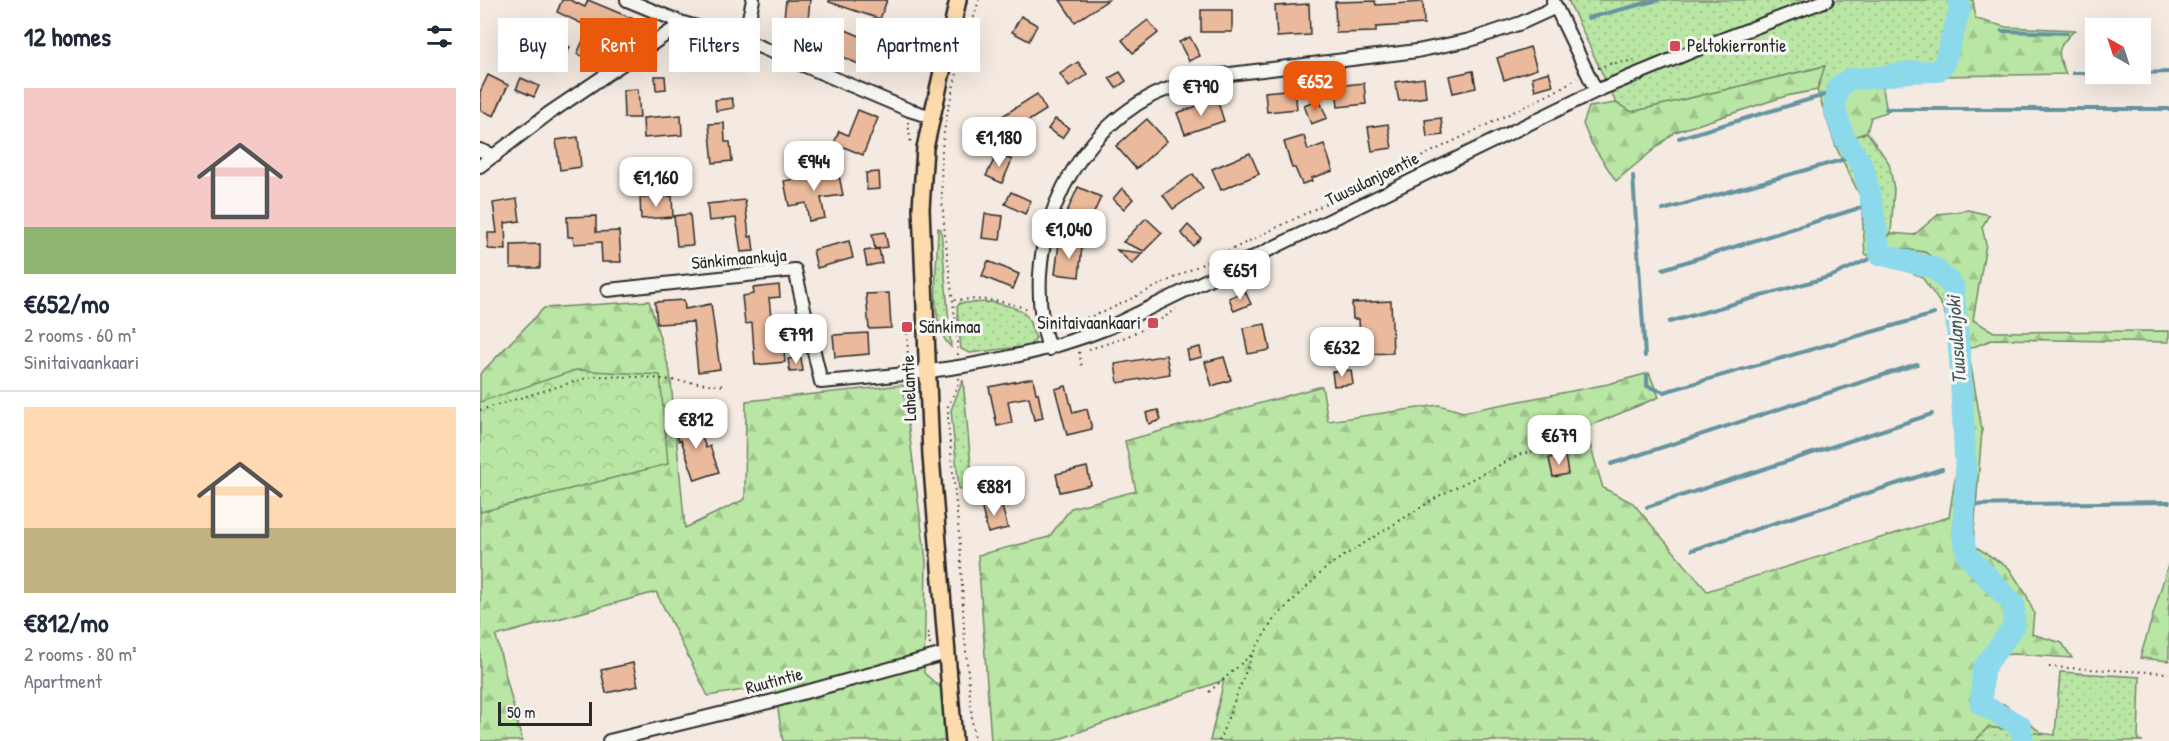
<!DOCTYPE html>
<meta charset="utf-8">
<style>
body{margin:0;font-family:"Patrick Hand",sans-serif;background:#f6f6f7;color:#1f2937;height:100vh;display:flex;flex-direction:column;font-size:22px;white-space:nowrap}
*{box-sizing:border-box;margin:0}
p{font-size:20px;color:#747a83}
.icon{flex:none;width:33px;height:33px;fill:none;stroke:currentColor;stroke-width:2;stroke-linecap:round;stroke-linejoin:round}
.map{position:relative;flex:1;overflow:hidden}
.sheet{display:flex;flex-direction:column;background:#fff;width:480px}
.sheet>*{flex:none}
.banner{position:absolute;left:18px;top:18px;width:570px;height:54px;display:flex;gap:12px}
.needle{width:39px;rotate:321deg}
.controls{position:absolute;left:1605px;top:18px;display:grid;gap:12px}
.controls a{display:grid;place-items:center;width:66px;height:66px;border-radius:0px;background:#fff;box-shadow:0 6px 24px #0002;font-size:30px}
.scale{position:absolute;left:18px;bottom:15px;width:94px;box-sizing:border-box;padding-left:6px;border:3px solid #2b2b2b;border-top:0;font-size:16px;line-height:21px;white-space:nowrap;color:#2b2b2b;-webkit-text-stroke:4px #f6f6f2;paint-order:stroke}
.price{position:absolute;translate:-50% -51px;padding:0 14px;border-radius:12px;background:#fff;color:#222;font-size:20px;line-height:39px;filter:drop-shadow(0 2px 3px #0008)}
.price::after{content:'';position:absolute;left:50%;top:36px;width:18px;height:14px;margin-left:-9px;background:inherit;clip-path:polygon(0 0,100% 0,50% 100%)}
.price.active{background:#ea580c;color:#fff}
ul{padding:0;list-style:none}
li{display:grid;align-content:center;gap:12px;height:318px;padding:0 24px}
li+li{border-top:2px solid #e0e1e3}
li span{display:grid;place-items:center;height:186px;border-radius:0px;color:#555}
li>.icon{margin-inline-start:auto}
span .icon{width:108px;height:108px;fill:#fffc;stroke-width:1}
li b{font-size:26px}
h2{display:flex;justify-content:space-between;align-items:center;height:72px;padding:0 24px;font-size:26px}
.chip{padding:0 21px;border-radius:0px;background:#fff;box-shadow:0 6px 24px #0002;font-size:21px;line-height:54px}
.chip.active{background:#ea580c;color:#fff}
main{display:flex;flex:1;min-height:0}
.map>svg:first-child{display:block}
.grass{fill:url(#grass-dots);stroke:#728868;stroke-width:1.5}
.forest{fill:url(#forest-firs);stroke:#728868;stroke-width:1.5}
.park{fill:url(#park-crowns);stroke:#728868;stroke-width:1.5}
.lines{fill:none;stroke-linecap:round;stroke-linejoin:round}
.stream{stroke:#65939f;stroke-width:4}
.river{stroke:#8cd9ec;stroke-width:22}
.building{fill:#ebba9c;stroke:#2b2b2b;stroke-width:1.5}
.minor-casing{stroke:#2b2b2b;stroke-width:16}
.major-casing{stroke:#2b2b2b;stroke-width:20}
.path{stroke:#2b2b2b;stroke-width:2;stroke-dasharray:1.5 4.5;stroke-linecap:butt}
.minor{stroke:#f6f6f2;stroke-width:12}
.major{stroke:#fedbac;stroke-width:15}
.poi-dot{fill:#d1495b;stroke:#f6f6f2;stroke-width:2}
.labels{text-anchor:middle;stroke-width:6;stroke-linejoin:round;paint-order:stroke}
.poi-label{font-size:18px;fill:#2b2b2b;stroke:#f6f6f2;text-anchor:start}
.street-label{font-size:18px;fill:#2b2b2b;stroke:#f6f6f2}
.water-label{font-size:20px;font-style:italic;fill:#43565b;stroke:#f6f6f2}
</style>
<main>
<section class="sheet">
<h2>12 homes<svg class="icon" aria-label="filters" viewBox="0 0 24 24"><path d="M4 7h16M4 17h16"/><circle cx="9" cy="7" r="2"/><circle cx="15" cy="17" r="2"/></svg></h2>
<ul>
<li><span style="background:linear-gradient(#f6c9c9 75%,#8fb573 0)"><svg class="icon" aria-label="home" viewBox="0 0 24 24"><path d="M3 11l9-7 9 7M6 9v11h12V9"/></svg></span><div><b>€652/mo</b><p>2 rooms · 60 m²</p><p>Sinitaivaankaari</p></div></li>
<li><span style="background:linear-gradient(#ffd9b3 65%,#c2b280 0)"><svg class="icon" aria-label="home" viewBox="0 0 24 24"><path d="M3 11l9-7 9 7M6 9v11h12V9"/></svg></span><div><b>€812/mo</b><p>2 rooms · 80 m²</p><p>Apartment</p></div></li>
</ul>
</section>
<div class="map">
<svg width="1689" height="741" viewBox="0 0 1689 741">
<defs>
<pattern id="grass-dots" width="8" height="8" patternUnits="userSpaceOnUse" patternTransform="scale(1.5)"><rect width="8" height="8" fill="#b9e6a4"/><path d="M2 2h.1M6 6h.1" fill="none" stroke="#9fc58d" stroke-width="1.8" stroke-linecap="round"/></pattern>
<pattern id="forest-firs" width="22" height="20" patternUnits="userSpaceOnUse" patternTransform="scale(1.5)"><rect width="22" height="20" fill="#b9e6a4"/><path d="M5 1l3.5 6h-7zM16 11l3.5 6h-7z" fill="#9fc58d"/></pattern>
<pattern id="park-crowns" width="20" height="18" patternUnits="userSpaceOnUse" patternTransform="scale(1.5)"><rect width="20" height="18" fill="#b9e6a4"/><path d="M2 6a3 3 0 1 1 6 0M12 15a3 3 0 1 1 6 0" fill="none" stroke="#9fc58d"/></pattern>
</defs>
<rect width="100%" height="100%" fill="#f4eae1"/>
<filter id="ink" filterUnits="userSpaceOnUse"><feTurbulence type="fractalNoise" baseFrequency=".0167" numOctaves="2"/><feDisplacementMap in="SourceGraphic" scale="12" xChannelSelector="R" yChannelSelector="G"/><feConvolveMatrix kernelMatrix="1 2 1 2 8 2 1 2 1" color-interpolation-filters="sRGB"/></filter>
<g filter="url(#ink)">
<g class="grass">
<path d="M1088,0H1487C1488,25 1474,55 1461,76L1369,87L1370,138L1387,132L1409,163L1414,189L1411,233L1401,246L1446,252L1479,278L1480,301L1462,306L1442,277L1385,254L1381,198L1356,147L1337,90L1344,66L1152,112L1136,103Z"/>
<path d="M458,228L461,229L471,347C447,326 458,258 458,228Z"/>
<path d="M511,302C523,305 544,307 549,320C552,327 551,331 556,338L549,346L490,353L481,349L477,307L480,303Z"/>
<path d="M483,380L493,487L479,489L471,410Z"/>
<path d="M1580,672L1660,677L1658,740L1663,741H1495L1508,727L1575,735Z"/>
</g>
<g class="forest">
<path d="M1487,0H1493L1496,19L1526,27L1595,30C1576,48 1576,51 1586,74L1461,76C1474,55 1488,25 1487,0Z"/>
<path d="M1345,66L1337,90L1306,96L1195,132L1136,181L1111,143L1103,124L1109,107L1136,103L1152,112Z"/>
<path d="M1402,84L1407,112L1391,117L1387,132L1369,139L1359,102L1369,87Z"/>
<path d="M1488,210L1509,215L1502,227L1506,244L1493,320L1514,332L1689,331V342L1514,339L1488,349L1502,430L1493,545L1529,568L1546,594L1554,613L1552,634L1582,643L1592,658L1534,654L1522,655L1509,678L1508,701L1524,704L1563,734L1508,727L1495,741H730L744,680L574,741H511L498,555L569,537L591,508L656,491L645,441L842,386L848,421L959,405L983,412L1128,384L1169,373L1179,397L1105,428L1123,488L1153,503L1227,591L1469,517L1476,472V408L1470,328L1462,306L1479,300V278L1445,252L1401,246L1411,233L1434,235L1459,214Z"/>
<path d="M169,301L190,372L205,528L265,499L266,401L423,385L446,561L444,673L462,689L465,741H303L294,685L228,696L176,592L16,636L42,741H0V374L64,308Z"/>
<path d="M1689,561V661L1660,658L1689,562Z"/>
</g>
<path class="park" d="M96,370L180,375L188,464L0,512V402Z"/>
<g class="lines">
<g class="stream">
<path d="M1108,18L1178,0"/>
<path d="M1522,31L1587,33"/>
<path d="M1593,73H1616"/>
<path d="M1660,73L1689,72"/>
<path d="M1406,109H1689"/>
<path d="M1199,138L1358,91"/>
<path d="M1153,176L1165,356"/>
<path d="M1183,210L1376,156"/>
<path d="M1183,269L1392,204"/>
<path d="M1189,322L1352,276L1400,254"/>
<path d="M1167,375V386L1184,392L1454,314"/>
<path d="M1131,464L1437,364"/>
<path d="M1484,505L1689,502"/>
<path d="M1167,507L1452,414"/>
<path d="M1212,550L1462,469"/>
</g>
<path class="river" d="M1478,0L1480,9L1464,64L1457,71L1430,72L1401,77L1370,79L1359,86L1354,108L1364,137L1383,167L1392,204L1400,254L1454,268L1473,286L1480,360L1486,475L1483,536L1488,556L1534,605V626L1503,669L1501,704L1540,726L1543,741"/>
</g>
<g class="building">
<path d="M82,0H90L105,7L108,0L156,20L147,42L126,34L115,61L97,54L109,27L77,12Z"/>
<path d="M306,0H330L327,30L303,27Z"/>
<path d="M349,0H407L400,19L349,2Z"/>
<path d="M580,0H628L595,22Z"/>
<path d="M895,1L896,5L943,2L944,24L896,27V32L856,33L855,2Z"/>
<path d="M829,4L830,35L797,37L795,6Z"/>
<rect x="721" y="10" width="31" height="22"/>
<path d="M541,16L557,25L549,41L532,32Z"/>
<path d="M668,20L678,33L653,53L642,40Z"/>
<path d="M33,22L47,28L46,31L51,34L43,54L25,47L28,40L26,39Z"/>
<path d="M354,25L403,46L392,70L344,49Z"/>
<path d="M430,32L448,40L435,72L417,65Z"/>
<path d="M710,37L720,56L709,61L699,42Z"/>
<path d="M74,40L90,47L79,71L63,63Z"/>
<path d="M1050,47L1057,69L1024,80L1017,58Z"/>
<path d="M598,62L607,74L589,87L580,74Z"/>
<path d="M993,71L996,88L973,93L969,76Z"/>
<path d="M640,72L646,81L636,88L629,78Z"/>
<path d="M1069,72L1073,85L1055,90L1052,77Z"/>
<path d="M8,75L28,85L14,116L0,110V92Z"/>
<path d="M175,76H185L186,89L176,90Z"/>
<path d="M41,78L59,86L54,97L36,89Z"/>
<path d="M944,78L946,97L919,101L915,82Z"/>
<path d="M884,83L886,104L858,107L856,86Z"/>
<path d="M158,89L160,118H144L143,90Z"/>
<path d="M815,89L817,109L787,112L785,92Z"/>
<path d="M557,94L566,110L531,132L521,117Z"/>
<path d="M252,98L254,108L236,111L235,100Z"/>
<path d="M737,99L744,121L705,134L697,113Z"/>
<path d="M839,99L847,118L831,124L824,105Z"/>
<path d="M378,110L398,118L383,155L354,143L359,131L368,135Z"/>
<path d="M201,115L202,135L164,138L163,118Z"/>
<path d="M961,118L963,135L947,137L945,120Z"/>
<path d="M575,119L589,128L582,138L568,129Z"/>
<path d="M667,119L687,141L656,169L636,146Z"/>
<path d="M244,123L245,142H250L252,161L233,163L229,124Z"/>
<path d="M908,124L912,148L892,151L888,127Z"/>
<path d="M824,136L828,150L844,144L853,171L831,178L832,181L822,184L815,168H812L804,142Z"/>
<path d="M98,137L101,167L80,170L76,140Z"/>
<path d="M770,153L779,174L741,190L732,169Z"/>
<path d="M517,154L532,160L522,183L506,176Z"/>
<path d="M358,171L363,195L341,198L345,218L329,221L326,203L309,206L304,181Z"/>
<path d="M399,172L400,189L387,190L386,173Z"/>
<path d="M713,174L723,188L693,209L683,195Z"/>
<path d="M598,187L621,197L608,226L585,216Z"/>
<path d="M642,188L653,199L644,209L633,199Z"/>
<path d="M531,192L551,201L545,214L525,204Z"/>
<path d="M192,196L193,217L161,219L160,198Z"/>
<path d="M37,199L40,221L25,223L26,250L8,249V233H17L13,203Z"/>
<path d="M265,200L269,237L272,236L274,251L261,252L256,218L229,221L227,204Z"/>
<path d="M210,214L213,245L197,246L194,216Z"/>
<path d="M505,214L523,216L520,240L502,238Z"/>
<path d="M116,216V232L139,231L141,262H122L121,242L94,244L93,237H88L87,217Z"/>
<path d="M666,218L682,233L664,251L643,242Z"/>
<path d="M708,225L721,238L713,246L701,233Z"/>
<path d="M405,232L408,247L395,249L392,234Z"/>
<path d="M369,241L373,258L337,268L333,250Z"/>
<path d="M579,243L602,246L599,277L575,274Z"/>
<path d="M60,244V268H31V245Z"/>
<path d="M399,249L402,263L387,266L384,251Z"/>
<path d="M637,250L663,253L652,264Z"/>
<path d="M508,261L539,274L533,289L502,276Z"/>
<path d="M299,285L300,297L289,298L293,337H303L305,362L275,365L272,323L265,324L262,296L274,294L273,288Z"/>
<path d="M765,291L771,304L754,311L749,298Z"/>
<path d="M409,293L411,328L389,329L386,294Z"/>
<path d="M204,300L205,309L231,304L240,369L218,372L213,322L177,324L175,302Z"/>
<path d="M911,301L913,353L886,354V339H880L879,319H873L872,303Z"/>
<path d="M785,324L790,350L768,354L763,328Z"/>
<path d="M388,333L389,354L355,357L353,335Z"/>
<path d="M720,347L722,357L709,360L707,350Z"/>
<path d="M686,355L690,374L638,383L635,364Z"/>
<path d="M744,357L751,380L732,386L725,362Z"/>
<path d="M321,358L323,371L310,372L308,359Z"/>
<path d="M871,370L873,384L854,386L852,372Z"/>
<path d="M553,378L556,393H558L563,418L554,420L549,397L528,401L532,423L517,426L509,387Z"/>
<path d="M586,386L593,413L607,409L612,429L587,435L575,389Z"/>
<path d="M678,410L681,420L669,424L666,413Z"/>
<path d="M215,418L226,448L230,446L239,472L215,480L201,440L199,441L194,426Z"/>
<path d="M1085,455L1088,474L1073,477L1069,458Z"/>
<path d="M607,467L611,485L580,492L576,474Z"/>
<path d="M520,500L528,528L508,533L501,505Z"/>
<path d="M153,663L158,686L126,693L121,670Z"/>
</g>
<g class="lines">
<defs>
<g id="minor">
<path d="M147,0L203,23"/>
<path d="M1073,1L1116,91"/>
<path d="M264,40L273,0"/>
<path d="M0,150L15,156"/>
<path d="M0,166L68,114L203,23L264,40L429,110L452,117"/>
<path d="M128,290L315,270L341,382C439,374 538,364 630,327L1116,91L1225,46L1347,0"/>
<path d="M569,349C539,253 583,142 673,95C693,86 713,81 734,76L937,51L990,40L1041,23L1076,7"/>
<path d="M129,741L293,701L467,653"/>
</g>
<path id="major" d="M474,741L451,456L441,208L445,148L478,0"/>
</defs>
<use href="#minor" class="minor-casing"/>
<use href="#major" class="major-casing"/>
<g class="path">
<path d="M1118,68L1129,64L1157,60"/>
<path d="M428,122L431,146"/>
<path d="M474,300C503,298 522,300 550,310"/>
<path d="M427,327L428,363"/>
<path d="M578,327L624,312L1074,92L1097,78"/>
<path d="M609,349C639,341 671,328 696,309"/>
<path d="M599,352L602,368"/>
<path d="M478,355C474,287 458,218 462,150C466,100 485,48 499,0"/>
<path d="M479,378L478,386L468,406V422L480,544L484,628L494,741"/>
<path d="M0,410L113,376L163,377L246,386"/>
<path d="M450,645L448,633H452"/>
<path d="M1569,667L1689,673"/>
<path d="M729,692L771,655"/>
<path d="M739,741L773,653L794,619L848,566L959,496L1041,454L1096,443"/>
</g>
<use href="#minor" class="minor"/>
<use href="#major" class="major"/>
</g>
</g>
<g class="poi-dot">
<rect x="1189" y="40" width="12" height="12" rx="3"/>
<rect x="667" y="317" width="12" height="12" rx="3"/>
<rect x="421" y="321" width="12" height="12" rx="3"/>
</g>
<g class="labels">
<g class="poi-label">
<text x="1207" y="52">Peltokierrontie</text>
<text x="661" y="329" text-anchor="end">Sinitaivaankaari</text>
<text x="439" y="333">Sänkimaa</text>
</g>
<g class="street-label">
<text transform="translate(892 179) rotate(-26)" y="6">Tuusulanjoentie</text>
<text transform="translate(259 259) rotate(-5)" y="6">Sänkimaankuja</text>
<text transform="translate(429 388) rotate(-92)" y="6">Lahelantie</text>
<text transform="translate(294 681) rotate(-15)" y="6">Ruutintie</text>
</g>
<g class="water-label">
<text transform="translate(1476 340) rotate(-94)" y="7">Tuusulanjoki</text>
</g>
</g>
</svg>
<div class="controls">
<a><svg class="needle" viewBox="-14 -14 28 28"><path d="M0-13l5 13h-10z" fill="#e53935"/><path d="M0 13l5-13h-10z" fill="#747a83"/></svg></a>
</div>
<div class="scale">50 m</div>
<b class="price active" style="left:835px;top:112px">€652</b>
<b class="price" style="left:721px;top:117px">€790</b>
<b class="price" style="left:519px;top:168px">€1,180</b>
<b class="price" style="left:334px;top:192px">€944</b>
<b class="price" style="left:176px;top:208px">€1,160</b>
<b class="price" style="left:589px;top:260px">€1,040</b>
<b class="price" style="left:760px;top:301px">€651</b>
<b class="price" style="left:316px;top:365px">€791</b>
<b class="price" style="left:862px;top:378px">€632</b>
<b class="price" style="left:216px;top:450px">€812</b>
<b class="price" style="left:1079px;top:466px">€679</b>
<b class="price" style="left:514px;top:517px">€881</b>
<div class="banner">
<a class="chip">Buy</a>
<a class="chip active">Rent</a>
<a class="chip">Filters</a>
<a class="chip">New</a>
<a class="chip">Apartment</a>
</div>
</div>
</main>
